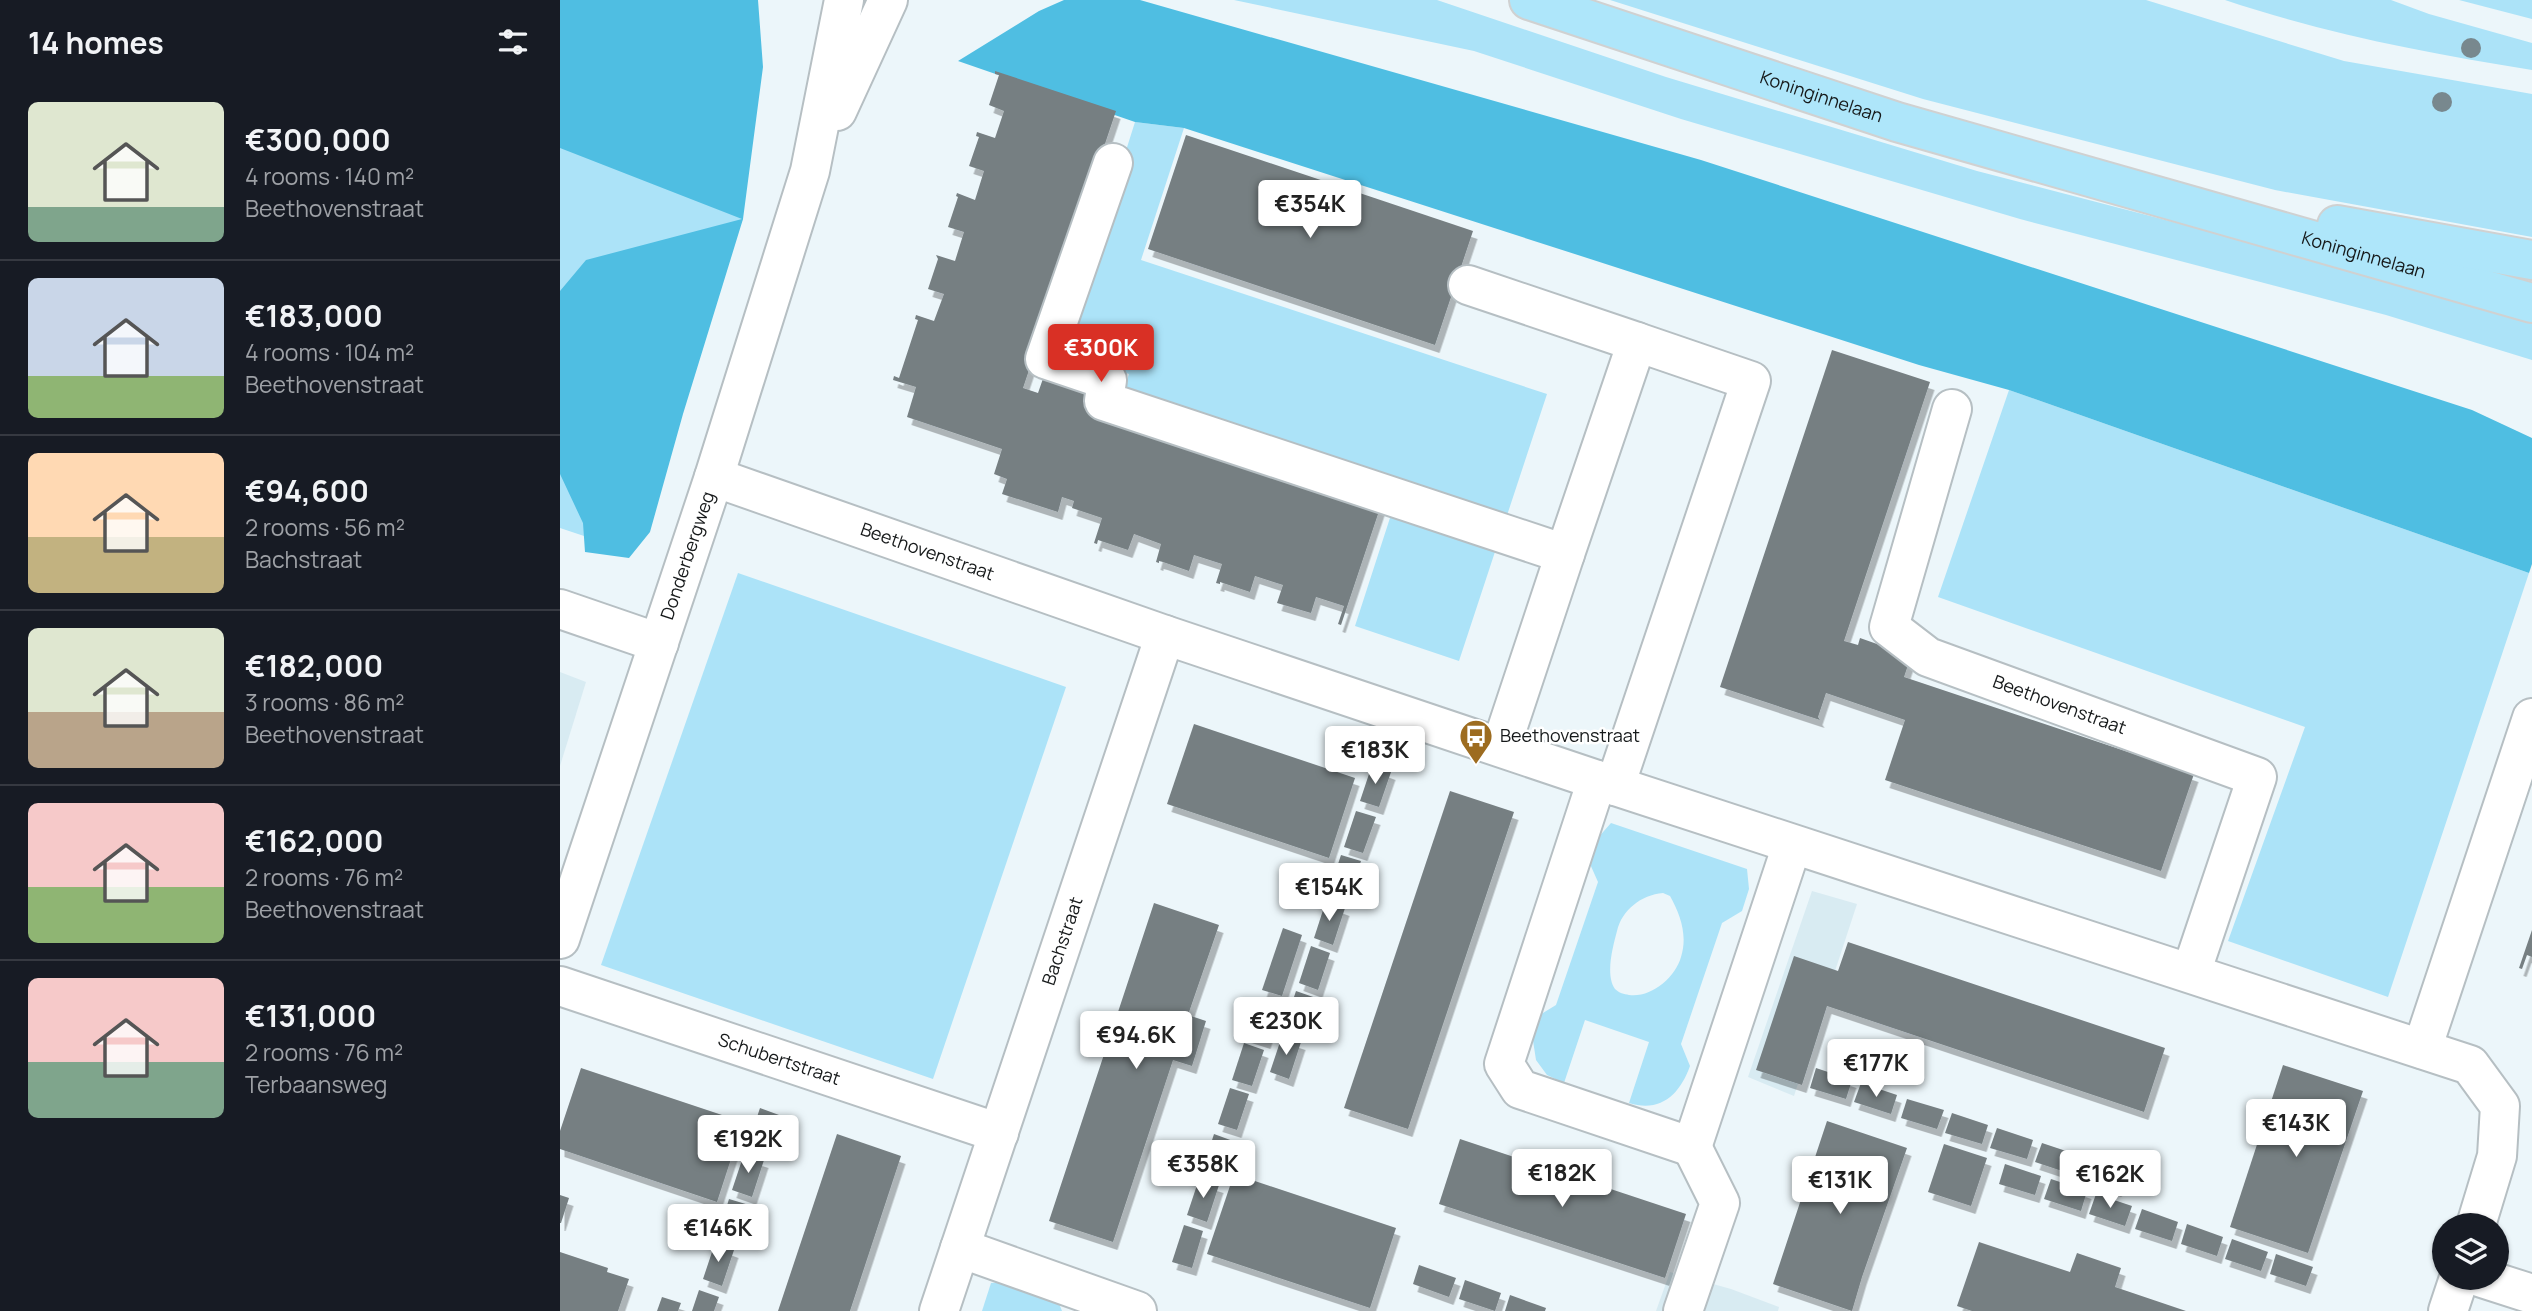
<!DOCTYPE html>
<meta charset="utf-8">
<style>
body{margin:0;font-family:Manrope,sans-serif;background:#20242c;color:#f1f3f6;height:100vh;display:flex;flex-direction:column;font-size:26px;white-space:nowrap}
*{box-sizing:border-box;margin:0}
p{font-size:23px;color:#9ea1a6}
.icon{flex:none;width:38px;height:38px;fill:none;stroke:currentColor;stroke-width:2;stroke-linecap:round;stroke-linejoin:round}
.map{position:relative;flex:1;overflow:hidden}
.drawer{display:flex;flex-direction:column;background:#171b24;width:560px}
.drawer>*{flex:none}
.buttons{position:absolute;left:1872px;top:1213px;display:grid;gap:14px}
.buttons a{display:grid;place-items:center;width:77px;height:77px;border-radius:50%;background:#171b24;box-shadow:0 2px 5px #0004;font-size:35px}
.price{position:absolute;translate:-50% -60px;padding:0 16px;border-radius:7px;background:#fff;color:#222;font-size:23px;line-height:46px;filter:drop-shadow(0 2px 4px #0008)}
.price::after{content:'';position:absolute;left:50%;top:42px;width:21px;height:16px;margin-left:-10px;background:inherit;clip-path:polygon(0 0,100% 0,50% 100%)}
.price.active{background:#d93025;color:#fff}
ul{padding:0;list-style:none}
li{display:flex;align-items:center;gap:21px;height:175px;padding:0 28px}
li+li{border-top:2px solid #363941}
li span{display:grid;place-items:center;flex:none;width:196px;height:140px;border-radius:10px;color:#555}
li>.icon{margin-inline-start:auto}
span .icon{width:84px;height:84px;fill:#fffc;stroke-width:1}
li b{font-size:30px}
h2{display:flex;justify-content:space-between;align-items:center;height:84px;padding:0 28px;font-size:30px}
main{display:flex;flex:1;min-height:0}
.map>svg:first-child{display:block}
.built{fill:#d8ebf2}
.green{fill:#ace3f8;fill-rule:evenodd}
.forest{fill:#4fbee2}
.building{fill:#767f82;filter:url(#shadow)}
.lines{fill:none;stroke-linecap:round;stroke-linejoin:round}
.minor-casing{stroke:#b6bfc3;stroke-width:42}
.major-casing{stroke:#d0d1d1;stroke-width:42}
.minor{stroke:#fff;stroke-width:38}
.major{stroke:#aee6fa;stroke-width:38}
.tree{fill:#78888e}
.labels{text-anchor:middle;stroke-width:5;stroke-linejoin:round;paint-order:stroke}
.street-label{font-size:18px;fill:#16191a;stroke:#fff}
.poi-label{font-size:18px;fill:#16191a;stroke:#fff;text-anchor:start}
</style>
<main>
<section class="drawer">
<h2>14 homes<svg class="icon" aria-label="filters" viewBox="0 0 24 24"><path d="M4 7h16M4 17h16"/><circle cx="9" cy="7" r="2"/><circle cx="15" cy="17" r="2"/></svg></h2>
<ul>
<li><span style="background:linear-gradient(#dfe7d0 75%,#7fa58c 0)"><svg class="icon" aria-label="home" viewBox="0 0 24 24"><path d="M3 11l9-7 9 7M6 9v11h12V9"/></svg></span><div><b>€300,000</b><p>4 rooms · 140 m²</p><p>Beethovenstraat</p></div></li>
<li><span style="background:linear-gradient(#c9d6e8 70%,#8fb573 0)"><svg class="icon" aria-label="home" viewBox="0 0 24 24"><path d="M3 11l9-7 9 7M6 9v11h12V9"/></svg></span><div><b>€183,000</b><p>4 rooms · 104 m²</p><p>Beethovenstraat</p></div></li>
<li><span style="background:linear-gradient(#ffd9b3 60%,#c2b280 0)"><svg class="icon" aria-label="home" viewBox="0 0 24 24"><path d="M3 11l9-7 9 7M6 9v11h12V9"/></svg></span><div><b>€94,600</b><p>2 rooms · 56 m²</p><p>Bachstraat</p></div></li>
<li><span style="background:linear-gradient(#dfe7d0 60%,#b9a48a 0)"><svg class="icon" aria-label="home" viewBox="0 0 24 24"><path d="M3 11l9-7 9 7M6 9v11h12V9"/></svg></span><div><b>€182,000</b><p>3 rooms · 86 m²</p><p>Beethovenstraat</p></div></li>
<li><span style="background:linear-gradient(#f6c9c9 60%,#8fb573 0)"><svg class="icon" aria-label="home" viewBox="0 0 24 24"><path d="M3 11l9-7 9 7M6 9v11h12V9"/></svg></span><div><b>€162,000</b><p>2 rooms · 76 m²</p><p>Beethovenstraat</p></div></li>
<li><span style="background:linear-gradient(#f6c9c9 60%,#7fa58c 0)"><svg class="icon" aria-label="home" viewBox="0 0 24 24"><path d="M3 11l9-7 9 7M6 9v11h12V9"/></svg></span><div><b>€131,000</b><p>2 rooms · 76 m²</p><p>Terbaansweg</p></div></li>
</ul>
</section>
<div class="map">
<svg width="1972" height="1311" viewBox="0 0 1972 1311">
<defs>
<filter id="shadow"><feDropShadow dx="4.5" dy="8" stdDeviation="0" flood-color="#0004"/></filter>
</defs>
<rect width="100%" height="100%" fill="#ecf6fa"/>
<g class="built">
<path d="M0,672L26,682L0,766Z"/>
<path d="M1252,891L1297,904L1234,1096L1188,1077Z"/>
<path d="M1110,1272L1171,1289L1219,1307L1218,1311H1096Z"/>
</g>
<g class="green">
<path d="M0,0L183,219L48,544L0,528Z"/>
<path d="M674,0H877L1106,77L1417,171L1768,262L1972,321V360L1826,315L1460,219L1121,119L914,51Z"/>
<path d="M1050,0H1586L1784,61L1972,94V237L1715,190L1363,99Z"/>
<path d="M1665,0H1831L1869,14L1972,43V70C1866,53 1767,34 1665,0Z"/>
<path d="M1899,0H1972V19Z"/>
<path d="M575,122L624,128L581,260L987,394L899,661L795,626L840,487L563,392L569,374L503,350Z"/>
<path d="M1449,390L1969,573L1828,997L1668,941L1745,727L1378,597Z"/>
<path d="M178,573L506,687L373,1079L41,965Z"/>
<path d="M1051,823L1187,869L1189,889L1182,911L1162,923L1121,1044L1130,1066C1120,1094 1101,1113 1069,1103L1089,1042L1025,1020L1004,1083L987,1075L976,1060L972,1034L978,1016L996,1005L1038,882L1030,864L1036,840ZM1103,893L1110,896C1120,914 1128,935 1121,957C1115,978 1091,998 1069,995C1064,994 1059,993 1055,989C1045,975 1053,946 1057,931C1062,910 1081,895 1103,893Z"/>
<path d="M453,1281L496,1296L502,1311H422L431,1283Z"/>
</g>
<g class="forest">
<path d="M0,0H198L203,67L183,219L123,414L90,532L69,558L25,552L23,523L0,474V291L26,260L182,219L0,148Z"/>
<path d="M504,0H580L1141,160L1912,410L1972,438V564L1969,573L1449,390L1359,365L624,128L575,122L398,61L479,11Z"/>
</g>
<g class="building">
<path d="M435,71L556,111L463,388L478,393L486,370L821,505L781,625L778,624L784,606L756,597L751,613L717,603L723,585L695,576L690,592L660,582V584L656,583L662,564L634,555L629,571L603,562L599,561V563L596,562L601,544L574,534L568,550L538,540L537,544L534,543L542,518L512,508L514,501L502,497L498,512L442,494L447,479L434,474L442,449L347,417L356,387L333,380L334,376L339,378L358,320L355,319L356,315L374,321L384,294L368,289L378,259L376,255L395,261L404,232L388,227L398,197L396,196L397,193L415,200L424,171L409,166L419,137L416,136L417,132L435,138L444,111L429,105L439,75L435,74Z"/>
<path d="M626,135L913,231L875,345L588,249Z"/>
<path d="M1272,350L1370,382L1284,641L1298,645L1300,638L1351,656L1344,677L1634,774L1601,871L1325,780L1345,720L1266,693L1258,717L1260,720L1160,687Z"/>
<path d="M634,724L795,778L769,858L607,804Z"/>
<path d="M812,765L831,772L819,807L800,801Z"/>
<path d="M890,791L954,812L848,1129L784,1108Z"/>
<path d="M796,811L816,817L803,853L784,847Z"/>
<path d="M781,855L801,861L789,898L769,891Z"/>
<path d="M766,901L785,908L773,945L754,938Z"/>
<path d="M594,903L659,925L628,1015L646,1021L632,1066L613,1060L553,1242L489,1221Z"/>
<path d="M723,928L742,935L722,996L702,990Z"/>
<path d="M1972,930V957L1967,955L1962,969L1959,968Z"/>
<path d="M1288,942L1605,1048L1584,1112L1267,1006L1242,1085L1196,1070L1234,956L1278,971Z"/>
<path d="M751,946L770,953L758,990L739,983Z"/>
<path d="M736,991L756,998L744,1034L724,1027Z"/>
<path d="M699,998L718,1005L706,1041L687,1035Z"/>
<path d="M722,1036L741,1042L729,1079L710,1072Z"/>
<path d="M684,1043L704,1050L692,1086L672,1080Z"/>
<path d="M1723,1065L1803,1091L1748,1253L1670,1227Z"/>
<path d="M21,1068L183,1122L157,1202L0,1149V1131Z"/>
<path d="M1256,1068L1292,1080L1286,1099L1250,1088Z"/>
<path d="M1301,1083L1337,1095L1331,1114L1294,1102Z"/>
<path d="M670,1088L689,1094L677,1130L658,1124Z"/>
<path d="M1347,1099L1384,1110L1377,1129L1341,1118Z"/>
<path d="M200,1108L219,1115L207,1150L188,1144Z"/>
<path d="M1392,1113L1428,1125L1422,1144L1385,1133Z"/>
<path d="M1267,1121L1347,1148L1302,1277L1292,1311L1213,1284Z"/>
<path d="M1437,1128L1473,1140L1467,1159L1430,1148Z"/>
<path d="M277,1134L341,1156L290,1311H218Z"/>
<path d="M654,1134L673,1141L661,1178L642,1171Z"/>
<path d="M900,1139L1126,1214L1105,1278L879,1204Z"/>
<path d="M1482,1143L1518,1155L1511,1174L1475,1162Z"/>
<path d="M1384,1144L1427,1158L1411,1206L1368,1192Z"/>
<path d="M184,1154L204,1160L192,1197L172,1190Z"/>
<path d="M1528,1158L1564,1170L1557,1189L1521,1178Z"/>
<path d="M1445,1164L1481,1176L1475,1195L1439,1184Z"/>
<path d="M674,1174L836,1228L810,1308L647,1254Z"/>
<path d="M639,1179L659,1185L647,1222L627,1215Z"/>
<path d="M1491,1179L1527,1191L1521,1211L1484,1199Z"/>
<path d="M1536,1194L1572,1206L1565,1226L1529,1214Z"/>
<path d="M0,1195L9,1198L1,1223H0Z"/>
<path d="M169,1199L189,1205L177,1241L158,1234Z"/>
<path d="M1582,1209L1618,1222L1612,1241L1575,1229Z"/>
<path d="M1627,1224L1663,1237L1657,1256L1621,1244Z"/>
<path d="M624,1225L643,1231L632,1268L612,1262Z"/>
<path d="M1672,1239L1708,1252L1701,1271L1665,1259Z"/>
<path d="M1419,1242L1510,1272L1517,1253L1561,1268L1555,1287L1626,1311H1412L1397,1306Z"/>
<path d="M155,1243L174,1250L162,1286L143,1279Z"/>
<path d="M0,1252L48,1268L47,1272L69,1279L58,1311H0Z"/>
<path d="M1716,1254L1753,1267L1746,1286L1710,1274Z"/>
<path d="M859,1265L896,1278L889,1297L853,1284Z"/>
<path d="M905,1280L941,1293L935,1311L899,1299Z"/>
<path d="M139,1290L159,1297L154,1311H132Z"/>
<path d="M950,1295L986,1308L985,1311H945Z"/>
<path d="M102,1297L121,1303L118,1311H97Z"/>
</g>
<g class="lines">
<defs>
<g id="minor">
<path d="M277,111L328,0"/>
<path d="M553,163L485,359L547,380L544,401L1005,554L941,747"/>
<path d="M908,285L1077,342L1005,554"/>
<path id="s1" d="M1392,409L1329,627L1368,657L1697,777L1631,973"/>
<path id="s2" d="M154,477L605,635L1037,780L1910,1065L1940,1106L1937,1156L1916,1225"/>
<path d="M0,609L99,643"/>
<path d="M1037,780L944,1064L960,1089L1132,1147"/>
<path d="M1055,786L1191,381L1077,342"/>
<path id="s3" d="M0,939L154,477L250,171L284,0"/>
<path id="s4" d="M0,986L439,1133"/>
<path d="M1862,1049L1972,718"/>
<path d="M1132,1147L1232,845"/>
<path d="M400,1248L577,1311"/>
<path d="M1922,1278L1972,1294"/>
<path id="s5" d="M379,1311L605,635"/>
<path d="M1123,1311L1160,1203L1132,1147"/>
<path d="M1888,1311L1899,1278"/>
</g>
<g id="major">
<path id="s6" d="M969,0L1337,122L1972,303"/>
<path d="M1777,225L1972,260"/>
</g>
</defs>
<use href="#minor" class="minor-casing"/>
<use href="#major" class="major-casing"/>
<use href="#minor" class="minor"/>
<use href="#major" class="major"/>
</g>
<g class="tree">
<circle cx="1911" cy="48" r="10"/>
<circle cx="1882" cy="102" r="10"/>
</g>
<defs>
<symbol id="bus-pin" viewBox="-11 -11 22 30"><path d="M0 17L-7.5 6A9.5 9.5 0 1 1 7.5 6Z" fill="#9d6c20" stroke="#fff"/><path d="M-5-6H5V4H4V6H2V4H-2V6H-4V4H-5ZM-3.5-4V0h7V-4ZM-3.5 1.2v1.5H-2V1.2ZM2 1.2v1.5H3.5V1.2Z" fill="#fff"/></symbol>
</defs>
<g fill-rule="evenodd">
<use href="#bus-pin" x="897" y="717" width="38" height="52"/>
</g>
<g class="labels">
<g class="street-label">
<text dy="6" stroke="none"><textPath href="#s6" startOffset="308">Koninginnelaan</textPath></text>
<text dy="6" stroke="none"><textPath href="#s6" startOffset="873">Koninginnelaan</textPath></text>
<text dy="6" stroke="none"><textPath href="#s2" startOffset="226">Beethovenstraat</textPath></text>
<text dy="6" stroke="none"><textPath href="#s3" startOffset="404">Donderbergweg</textPath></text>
<text dy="6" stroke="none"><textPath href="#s1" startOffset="416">Beethovenstraat</textPath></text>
<text dy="6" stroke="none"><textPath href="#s5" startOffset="390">Bachstraat</textPath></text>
<text dy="6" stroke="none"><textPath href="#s4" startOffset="231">Schubertstraat</textPath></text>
</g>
<g class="poi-label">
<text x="940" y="742">Beethovenstraat</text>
</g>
</g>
</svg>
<div class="buttons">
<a><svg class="icon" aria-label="layers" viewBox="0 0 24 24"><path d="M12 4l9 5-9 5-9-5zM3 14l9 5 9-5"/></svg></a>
</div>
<b class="price" style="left:750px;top:240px">€354K</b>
<b class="price active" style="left:541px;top:384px">€300K</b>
<b class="price" style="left:815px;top:786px">€183K</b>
<b class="price" style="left:769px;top:923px">€154K</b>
<b class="price" style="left:726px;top:1057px">€230K</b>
<b class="price" style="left:576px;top:1071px">€94.6K</b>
<b class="price" style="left:1316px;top:1099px">€177K</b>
<b class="price" style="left:1736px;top:1159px">€143K</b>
<b class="price" style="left:188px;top:1175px">€192K</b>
<b class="price" style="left:643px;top:1200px">€358K</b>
<b class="price" style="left:1002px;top:1209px">€182K</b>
<b class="price" style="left:1550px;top:1210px">€162K</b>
<b class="price" style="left:1280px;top:1216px">€131K</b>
<b class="price" style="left:158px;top:1264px">€146K</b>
</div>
</main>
